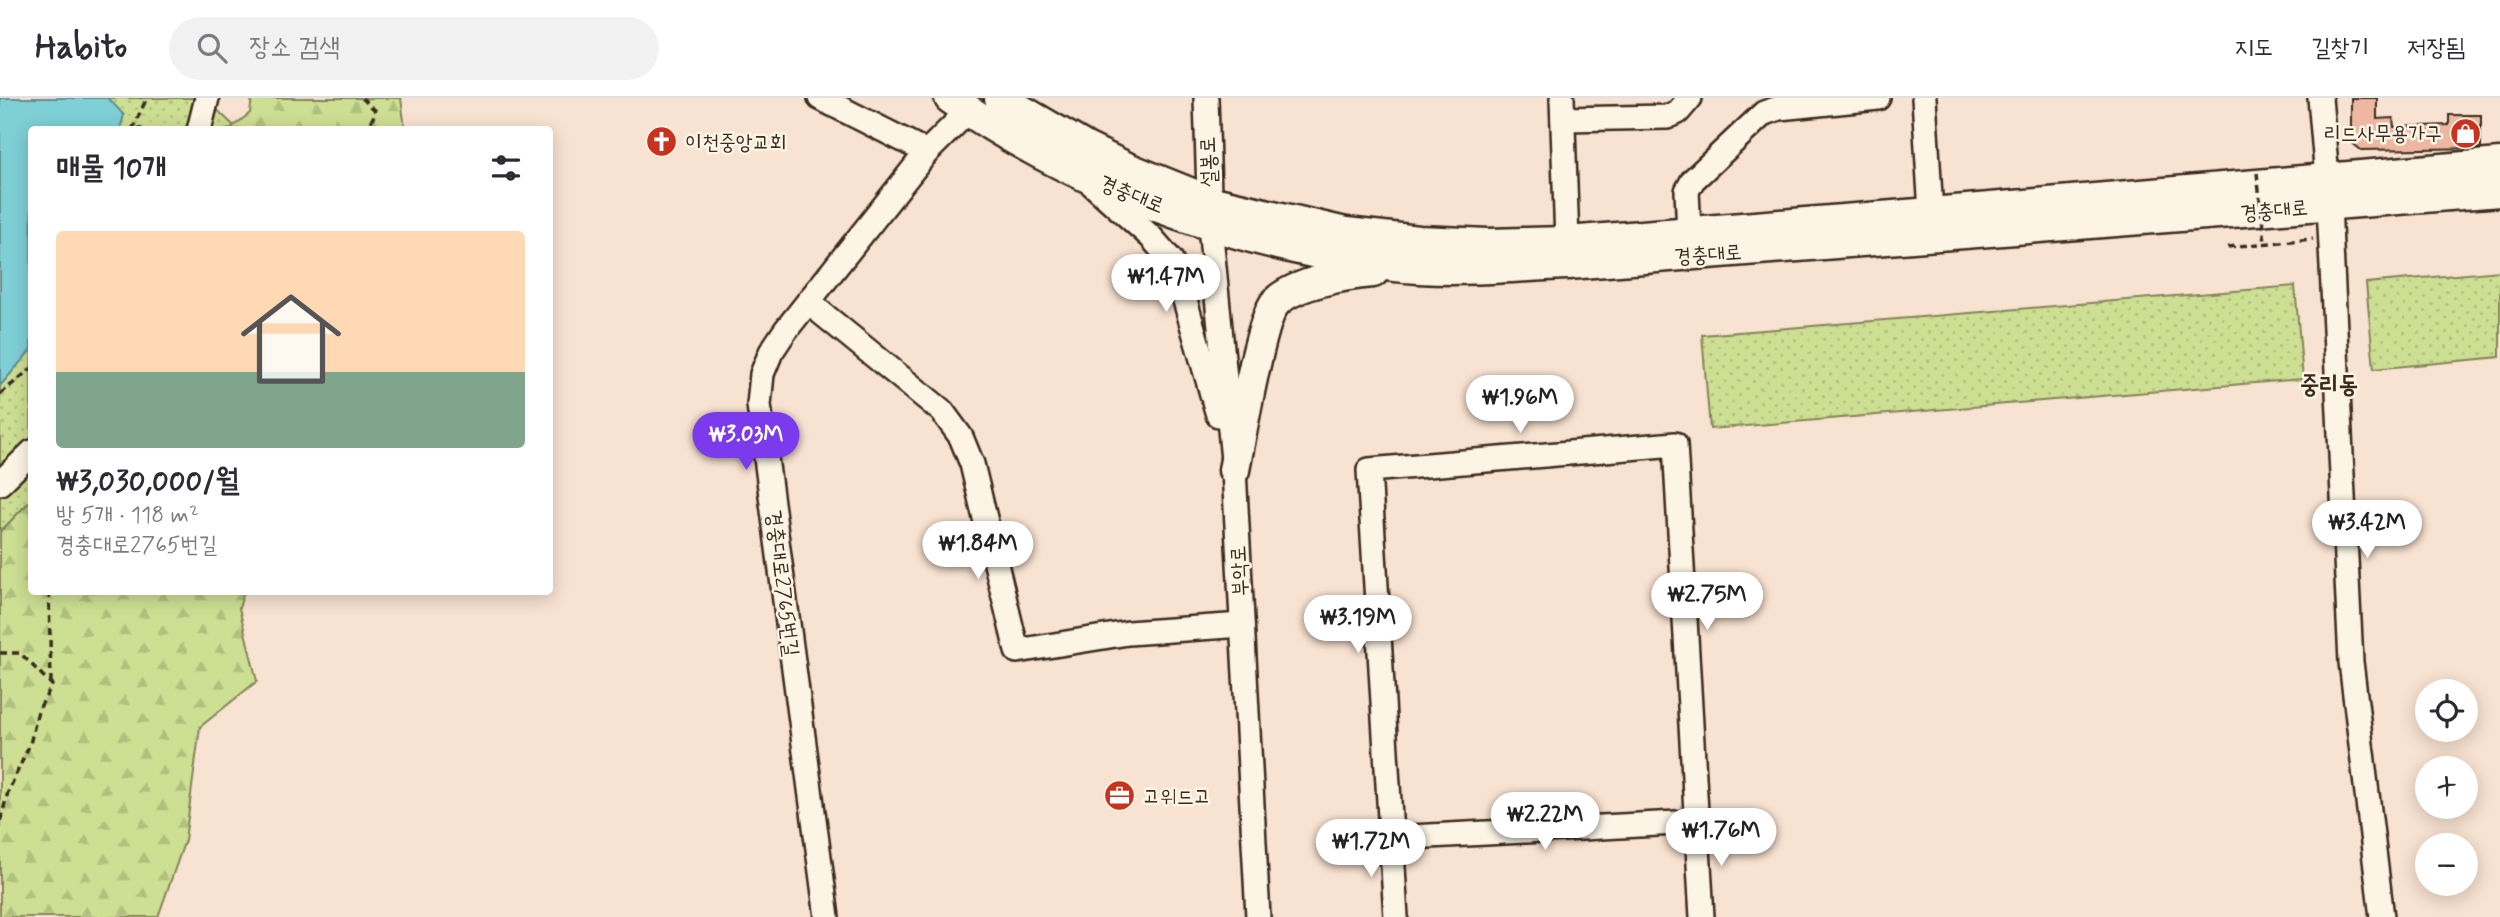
<!DOCTYPE html>
<html lang="ko">
<meta charset="utf-8">
<style>
body{margin:0;font-family:Mynerve,"Poor Story",sans-serif;background:#f2f2f3;color:#2b2b33;height:100vh;display:flex;flex-direction:column;font-size:26px;white-space:nowrap}
*{box-sizing:border-box;margin:0}
p{font-size:23px;color:#7c7c81}
.icon{flex:none;width:38px;height:38px;fill:none;stroke:currentColor;stroke-width:2;stroke-linecap:round;stroke-linejoin:round}
.map{position:relative;flex:1;overflow:hidden}
.drawer{position:absolute;left:28px;top:28px;width:525px;height:469px;display:flex;flex-direction:column;background:#fff;border-radius:7px;box-shadow:0 4px 18px #0003}
.drawer>*{flex:none}
.controls{position:absolute;left:2415px;top:581px;display:grid;gap:14px}
.controls a{display:grid;place-items:center;width:63px;height:63px;border-radius:50%;background:#fff;box-shadow:0 4px 18px #0003;font-size:35px}
.price{position:absolute;translate:-50% -60px;padding:0 16px;border-radius:24px;background:#fff;color:#222;font-size:23px;line-height:46px;filter:drop-shadow(0 2px 4px #0008)}
.price::after{content:'';position:absolute;left:50%;top:42px;width:21px;height:16px;margin-left:-10px;background:inherit;clip-path:polygon(0 0,100% 0,50% 100%)}
.price.active{background:#7c3aed;color:#fff}
ul{padding:0;list-style:none}
li{display:grid;align-content:center;gap:14px;height:371px;padding:0 28px}
li+li{border-top:2px solid #e1e1e2}
li span{display:grid;place-items:center;height:217px;border-radius:7px;color:#555}
li>.icon{margin-inline-start:auto}
span .icon{width:126px;height:126px;fill:#fffc;stroke-width:1}
li b{font-size:30px}
h2{display:flex;justify-content:space-between;align-items:center;height:84px;padding:0 28px;font-size:30px}
header{display:flex;align-items:center;gap:42px;box-sizing:border-box;height:98px;padding:0 35px;background:#fff;border-bottom:2px solid #e1e1e2}
header strong{font-size:33px}
nav{display:flex;gap:38px;margin-inline-start:auto;font-size:24px}
.search{width:490px;height:63px;background:#f2f2f3;display:flex;align-items:center;gap:18px;box-sizing:border-box;padding:0 24px;border-radius:38px;color:#7c7c81;font-size:26px}
.map>svg:first-child{display:block}
.grass{fill:url(#grass-dots);stroke:#848458;stroke-width:2}
.forest{fill:url(#forest-firs);stroke:#848458;stroke-width:2}
.water{fill:#7ecfd6;stroke:#638d8c;stroke-width:2}
.building{fill:#edb7a1;stroke:#3b2a1e;stroke-width:2}
.lines{fill:none;stroke-linecap:round;stroke-linejoin:round}
.minor-casing{stroke:#3b2a1e;stroke-width:28}
.major-casing{stroke:#3b2a1e;stroke-width:35}
.path{stroke:#3b2a1e;stroke-width:3.5;stroke-dasharray:7 5;stroke-linecap:butt}
.minor{stroke:#fcf5e5;stroke-width:23}
.major{stroke:#fcf5e5;stroke-width:30}
.path-bridge{stroke:#3b2a1e;stroke-width:3.5;stroke-dasharray:7 5;stroke-linecap:butt}
.labels{text-anchor:middle;stroke-width:5;stroke-linejoin:round;paint-order:stroke}
.poi-label{font-size:21px;fill:#3b2a1e;stroke:#fcf5e5;text-anchor:start}
.street-label{font-size:21px;fill:#3b2a1e;stroke:#fcf5e5}
.quarter-label{font-size:24px;font-weight:bold;fill:#3b2a1e;stroke:#fcf5e5}
</style>
<header>
<strong>Habito</strong>
<div class="search"><svg class="icon" aria-label="search" viewBox="0 0 24 24"><circle cx="10" cy="10" r="6"/><path d="M15 15l6 6"/></svg>장소 검색</div>
<nav><a>지도</a><a>길찾기</a><a>저장됨</a></nav>
</header>
<div class="map">
<svg width="2500" height="819" viewBox="0 0 2500 819">
<defs>
<pattern id="grass-dots" width="8" height="8" patternUnits="userSpaceOnUse" patternTransform="scale(1.75)"><rect width="8" height="8" fill="#cddf93"/><path d="M2 2h.1M6 6h.1" fill="none" stroke="#b1c07e" stroke-width="1.8" stroke-linecap="round"/></pattern>
<pattern id="forest-firs" width="22" height="20" patternUnits="userSpaceOnUse" patternTransform="scale(1.75)"><rect width="22" height="20" fill="#cddf93"/><path d="M5 1l3.5 6h-7zM16 11l3.5 6h-7z" fill="#b1c07e"/></pattern>
</defs>
<rect width="100%" height="100%" fill="#f8e2d1"/>
<filter id="ink" filterUnits="userSpaceOnUse"><feTurbulence type="fractalNoise" baseFrequency=".0143" numOctaves="2"/><feDisplacementMap in="SourceGraphic" scale="14" xChannelSelector="R" yChannelSelector="G"/><feConvolveMatrix kernelMatrix="1 2 1 2 8 2 1 2 1" color-interpolation-filters="sRGB"/></filter>
<g filter="url(#ink)">
<g class="grass">
<path d="M0,0H205L234,28L230,32H32L31,402L0,434Z"/>
<path d="M2500,173V259L2374,271L2366,185Z"/>
<path d="M2295,188L2303,281L1710,331L1702,237Z"/>
</g>
<g class="forest">
<path d="M252,0H401L405,31H230L250,15Z"/>
<path d="M31,402L32,494H244L239,510L257,583L200,629L185,742L158,819H0V434Z"/>
</g>
<path class="water" d="M0,0H108L124,17L120,31L32,32L31,252L0,288Z"/>
<path class="building" d="M2351,0H2377V21L2393,20L2394,29L2449,27V17H2481V50L2361,52L2351,44Z"/>
<g class="lines">
<defs>
<g id="minor">
<path d="M820,0L927,54"/>
<path d="M1206,0L1210,128L1234,372L1258,819"/>
<path d="M1562,0L1567,144"/>
<path d="M1924,0L1931,115"/>
<path d="M2320,0L2327,80"/>
<path d="M1563,21L1667,19L1678,14L1690,0"/>
<path d="M199,32L207,0"/>
<path d="M1093,87L1151,139L1171,162L1182,192L1218,317"/>
<path d="M2329,107L2351,564L2382,819"/>
<path d="M1689,134L1687,93L1693,82L1764,15L1779,10L1878,0"/>
<path d="M808,204L942,313L961,339L972,366L1017,553L1128,535L1242,527"/>
<path d="M0,385L32,354"/>
<path d="M1391,740L1696,724"/>
<path d="M827,819L759,307L762,276L771,254L785,233L927,54L968,13"/>
<path d="M1396,819L1369,372L1675,346L1702,819"/>
</g>
<g id="major">
<path d="M950,0C1052,72 1173,121 1294,150C1335,159 1377,168 1419,170C1468,173 1519,168 1568,166L2500,93"/>
<path d="M1000,0L1086,50L1127,70L1209,103L1346,135L1419,143L1488,146L1567,144L1931,115L2500,66"/>
<path d="M1234,372C1240,342 1260,221 1276,204C1295,185 1347,176 1373,174"/>
</g>
</defs>
<use href="#minor" class="minor-casing"/>
<use href="#major" class="major-casing"/>
<g class="path">
<path d="M362,0L376,13L367,32"/>
<path d="M132,32L145,4L141,0"/>
<path d="M136,32L139,30L144,32"/>
<path d="M2228,149L2313,141"/>
<path d="M0,296L32,270"/>
<path d="M49,494L51,585"/>
<path d="M0,555H20L52,587L38,613L30,646L8,694L0,724"/>
</g>
<use href="#minor" class="minor"/>
<use href="#major" class="major"/>
<path class="path-bridge" d="M2257,75L2265,145"/>
</g>
</g>
<defs>
<symbol id="shop-disc" viewBox="-11 -11 22 22"><circle r="9.5" fill="#c8321e" stroke="#fcf5e5"/><path d="M-5-2.5h2.3a2.7 3.5 0 0 1 5.4 0H5L5.5 6h-11ZM-1.5-2.5h3a1.5 2.3 0 0 0-3 0Z" fill="#fff"/></symbol>
<symbol id="church-disc" viewBox="-11 -11 22 22"><circle r="9.5" fill="#c8321e" stroke="#fcf5e5"/><path d="M-1.2-6h2.4v3.5h3.3v2.4h-3.3V6h-2.4V-.1h-3.3v-2.4h3.3Z" fill="#fff"/></symbol>
<symbol id="office-disc" viewBox="-11 -11 22 22"><circle r="9.5" fill="#c8321e" stroke="#fcf5e5"/><path d="M-6-3h4V-5.5h4V-3h4V5H-6ZM-1-4.5V-3h2v-1.5ZM-6 0V1H6V0Z" fill="#fff"/></symbol>
</defs>
<g fill-rule="evenodd">
<use href="#shop-disc" x="2448" y="18" width="35" height="35"/>
<use href="#church-disc" x="644" y="26" width="35" height="35"/>
<use href="#office-disc" x="1102" y="680" width="35" height="35"/>
</g>
<g class="labels">
<g class="poi-label">
<text x="2442" y="42" text-anchor="end">리드사무용가구</text>
<text x="685" y="51">이천중앙교회</text>
<text x="1143" y="705">고위드고</text>
</g>
<g class="street-label">
<text transform="translate(1208 64) rotate(-92)" y="7">설봉로</text>
<text transform="translate(1132 96) rotate(22)" y="7">경충대로</text>
<text transform="translate(2274 112) rotate(-5)" y="7">경충대로</text>
<text transform="translate(1708 156) rotate(-4)" y="7">경충대로</text>
<text transform="translate(1239 473) rotate(-93)" y="7">부악로</text>
<text transform="translate(783 485) rotate(83)" y="7">경충대로2765번길</text>
</g>
<g class="quarter-label">
<text x="2329" y="294">중리동</text>
</g>
</g>
</svg>
<div class="controls">
<a><svg class="icon" aria-label="locate" viewBox="0 0 24 24"><circle cx="12" cy="12" r="6"/><path d="M12 2v4M12 18v4M2 12h4M18 12h4"/></svg></a>
<a>+</a>
<a>−</a>
</div>
<b class="price" style="left:1166px;top:216px">₩1.47M</b>
<b class="price" style="left:1520px;top:337px">₩1.96M</b>
<b class="price active" style="left:746px;top:374px">₩3.03M</b>
<b class="price" style="left:2367px;top:462px">₩3.42M</b>
<b class="price" style="left:978px;top:483px">₩1.84M</b>
<b class="price" style="left:1707px;top:534px">₩2.75M</b>
<b class="price" style="left:1358px;top:557px">₩3.19M</b>
<b class="price" style="left:1545px;top:754px">₩2.22M</b>
<b class="price" style="left:1721px;top:770px">₩1.76M</b>
<b class="price" style="left:1371px;top:781px">₩1.72M</b>
<section class="drawer">
<h2>매물 10개<svg class="icon" aria-label="filters" viewBox="0 0 24 24"><path d="M4 7h16M4 17h16"/><circle cx="9" cy="7" r="2"/><circle cx="15" cy="17" r="2"/></svg></h2>
<ul>
<li><span style="background:linear-gradient(#ffd9b3 65%,#7fa58c 0)"><svg class="icon" aria-label="home" viewBox="0 0 24 24"><path d="M3 11l9-7 9 7M6 9v11h12V9"/></svg></span><div><b>₩3,030,000/월</b><p>방 5개 · 118 m²</p><p>경충대로2765번길</p></div></li>
</ul>
</section>
</div>
